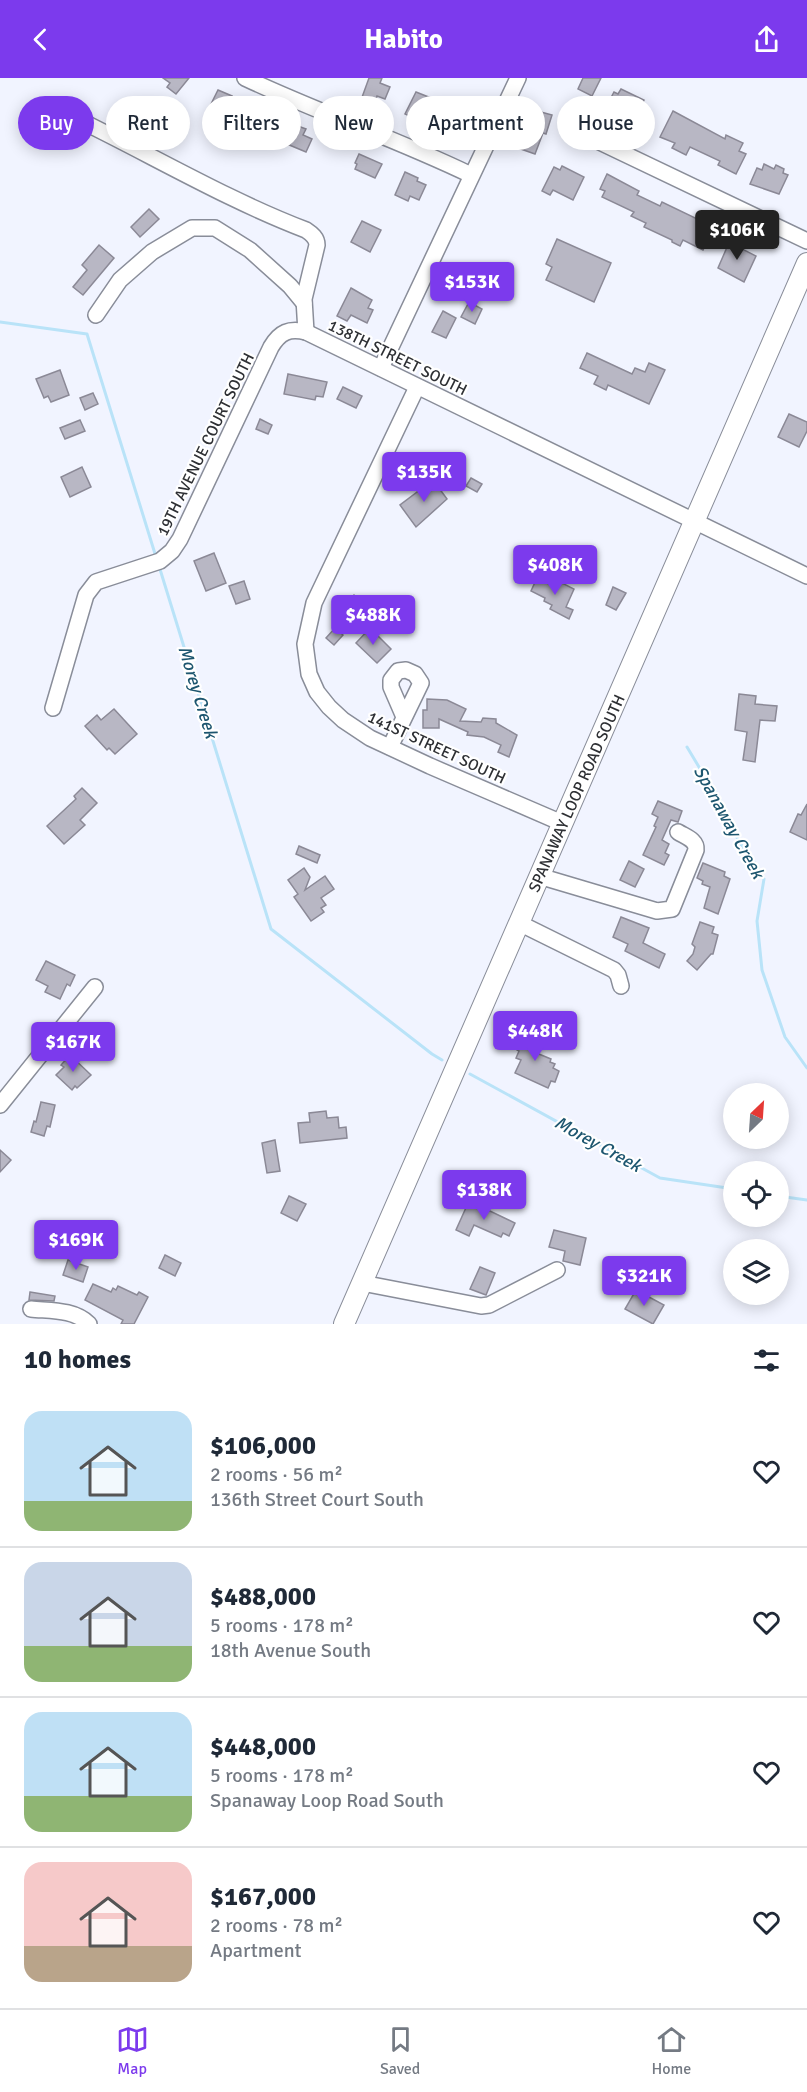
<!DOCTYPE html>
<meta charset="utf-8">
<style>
body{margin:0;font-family:Signika,sans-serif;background:#f6f6f7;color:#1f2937;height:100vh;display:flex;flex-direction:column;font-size:22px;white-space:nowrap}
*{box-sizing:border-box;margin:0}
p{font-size:20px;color:#747a83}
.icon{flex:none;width:33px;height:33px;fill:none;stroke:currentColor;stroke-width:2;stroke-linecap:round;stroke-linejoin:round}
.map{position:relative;height:1246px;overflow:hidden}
.side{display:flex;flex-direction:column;background:#fff;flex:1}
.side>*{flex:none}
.banner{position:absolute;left:18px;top:18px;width:771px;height:54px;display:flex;gap:12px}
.needle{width:39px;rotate:25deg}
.fabs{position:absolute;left:723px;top:1005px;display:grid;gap:12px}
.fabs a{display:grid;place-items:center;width:66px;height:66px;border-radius:50%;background:#fff;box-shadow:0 3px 15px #0003;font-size:30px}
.price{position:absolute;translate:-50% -51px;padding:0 14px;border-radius:6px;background:#7c3aed;color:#fff;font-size:20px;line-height:39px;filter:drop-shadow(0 2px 3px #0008)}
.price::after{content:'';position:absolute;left:50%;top:36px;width:18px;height:14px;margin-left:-9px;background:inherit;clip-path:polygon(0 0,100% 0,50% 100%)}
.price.on{background:#222;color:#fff}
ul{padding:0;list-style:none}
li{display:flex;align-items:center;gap:18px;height:150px;padding:0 24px}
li+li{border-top:2px solid #e0e1e3}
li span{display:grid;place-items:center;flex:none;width:168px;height:120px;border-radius:18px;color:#555}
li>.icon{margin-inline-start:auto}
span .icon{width:72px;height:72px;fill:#fffc;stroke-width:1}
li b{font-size:26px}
h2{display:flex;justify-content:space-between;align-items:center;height:72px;padding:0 24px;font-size:26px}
.chip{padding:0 21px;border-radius:27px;background:#fff;box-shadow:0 3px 15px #0003;font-size:21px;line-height:54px}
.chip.on{background:#7c3aed;color:#fff}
header{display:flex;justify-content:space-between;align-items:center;height:78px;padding:0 24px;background:#7c3aed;color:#fff;font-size:27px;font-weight:700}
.dock{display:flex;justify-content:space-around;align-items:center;height:84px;border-top:2px solid #e0e1e3;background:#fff;font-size:16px;color:#747a83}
.dock a{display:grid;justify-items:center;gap:3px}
.dock .on{color:#7c3aed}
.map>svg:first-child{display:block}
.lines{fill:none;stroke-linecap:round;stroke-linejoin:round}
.stream{stroke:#b9e3f8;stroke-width:3}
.building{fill:#b8b7c4;stroke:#8b8996;stroke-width:1.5}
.minor-casing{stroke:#898d99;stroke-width:18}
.major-casing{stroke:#898d99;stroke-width:22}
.minor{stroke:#fff;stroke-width:15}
.major{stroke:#fff;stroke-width:20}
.labels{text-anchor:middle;stroke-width:4.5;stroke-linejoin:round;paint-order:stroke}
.street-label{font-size:16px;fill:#2e3034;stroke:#fff}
.water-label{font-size:18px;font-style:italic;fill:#1d566f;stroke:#fff}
</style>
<header><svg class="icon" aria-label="back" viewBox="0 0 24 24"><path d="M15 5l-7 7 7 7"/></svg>Habito<svg class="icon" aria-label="share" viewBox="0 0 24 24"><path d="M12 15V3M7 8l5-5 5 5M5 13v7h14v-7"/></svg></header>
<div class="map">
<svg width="807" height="1246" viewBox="0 0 807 1246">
<rect width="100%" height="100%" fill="#f1f4ff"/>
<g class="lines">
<g class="stream">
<path d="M0,244L87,256L156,479"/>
<path d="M159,488L271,851L432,976L442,982"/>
<path d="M687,669L702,694L718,717L739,764L753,782L764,801L757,843L762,892L785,959L807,990"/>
<path d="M470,996L660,1100L734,1111"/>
<path d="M778,1118L807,1122"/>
</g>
</g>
<g class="building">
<path d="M163,0H189L176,16L167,9L170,5Z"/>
<path d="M369,0H382L380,5L390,9L385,21L377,18L374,27L361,22Z"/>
<path d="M583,0H601L592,18L578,11Z"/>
<path d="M621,11L644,22L635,41L606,29L614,14L618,16Z"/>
<path d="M218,12L232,18L230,22L238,25L236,29L240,31L234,42L222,36L220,41L214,38L211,43L204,40Z"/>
<path d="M416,14L431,20L420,43L405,36Z"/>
<path d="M445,29L464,38L456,55L449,51L446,57L434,51Z"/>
<path d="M530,31L552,37L546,56L543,55L535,76L515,69L520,55L515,53L521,36L528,38Z"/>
<path d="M673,33L725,61L726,57L743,65L739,73L746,76L736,96L718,87L720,83L690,69L686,77L672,70L675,65L660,59Z"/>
<path d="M152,42L163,47L157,59L146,54Z"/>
<path d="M295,47L306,51L303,57L312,61L306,74L287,66Z"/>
<path d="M359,76L382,86L375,100L355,91L357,86L355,85Z"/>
<path d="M764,86L774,91L776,87L784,91L783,95L788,97L779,116L750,106L757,90L762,92Z"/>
<path d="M562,88L584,99L573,122L553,112L550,117L542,113L554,89L560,92Z"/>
<path d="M405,94L418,100L417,103L426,107L419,122L410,118L408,123L395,117Z"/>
<path d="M607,96L639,113L637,117L660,128L662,124L714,149L703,172L683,162L680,168L672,164V162L644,149L646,145L631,138L634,134L602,119L605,113L600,111Z"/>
<path d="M149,131L159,141L140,159L131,149Z"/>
<path d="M362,143L381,152L370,174L351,164Z"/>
<path d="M731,160L745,166L742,171L756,178L744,204L718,190Z"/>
<path d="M557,161L611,185L594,224L546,202L552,189L546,186Z"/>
<path d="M99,167L114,180L83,217L73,209L87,192L82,187Z"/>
<path d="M351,210L372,222L368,230L373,232L367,245L351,237L347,243L337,238Z"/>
<path d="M469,224L482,231L475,246L461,239Z"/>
<path d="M443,233L456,240L446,260L432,254Z"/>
<path d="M587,275L632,296L635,290L645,294L649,285L665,292L649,326L608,307L606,312L594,306L598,298L580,290Z"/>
<path d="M60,292L69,317L51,324L48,318L44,320L36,301Z"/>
<path d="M288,296L327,304L323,319L316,318L315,322L284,316Z"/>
<path d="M343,309L362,318L356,330L337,321Z"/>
<path d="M93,315L98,326L85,332L80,320Z"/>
<path d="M789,336L807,344V353L799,369L778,359Z"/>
<path d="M260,341L272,347L268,356L256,351Z"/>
<path d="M80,342L85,353L65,361L60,350Z"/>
<path d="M82,389L91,409L70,419L61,399Z"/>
<path d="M471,400L482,406L477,414L466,408Z"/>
<path d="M433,402L447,421L416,449L400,427Z"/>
<path d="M214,475L226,505L206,513L194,483Z"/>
<path d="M537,500L553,508L556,502L574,511L566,529L573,532L569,541L550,531L552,527L544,523L545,520L531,513Z"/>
<path d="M244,503L250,521L236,526L229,508Z"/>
<path d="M613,509L626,515L616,532L606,527Z"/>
<path d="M354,517L364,526L356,535L346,526Z"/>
<path d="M335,550L343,557L334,567L326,560Z"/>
<path d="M370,550L391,571L377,585L356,565Z"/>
<path d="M739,616L756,618L755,626L777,628L775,643L760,642L755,684L743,682L747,654L735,652Z"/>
<path d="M427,621L447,622L466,631L460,643L481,644L483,640L496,641V645L517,657L509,679L498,674L501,667L484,659L467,657L468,654L439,641V650H423V632H427Z"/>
<path d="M114,631L137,656L115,676L109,670L107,672L85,648L97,637L101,642Z"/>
<path d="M82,710L97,725L80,742L85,747L64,766L47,748L76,721L74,718Z"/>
<path d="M658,723L682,733L678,744L671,742L662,762L669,766L665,775L669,777L664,787L643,777L656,749L654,748L658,739L652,736Z"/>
<path d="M807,726V762L790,754L798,736L801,737Z"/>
<path d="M299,768L320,777L317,785L296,776Z"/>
<path d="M629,783L644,791L635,809L620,802Z"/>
<path d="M703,785L725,794L724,798L730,801L718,836L704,830L710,809L702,806L703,803L697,800Z"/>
<path d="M304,790L310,799L305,812L325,798L334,811L321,820L326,827L321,830L324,834L311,843L294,819L298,816L288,802Z"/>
<path d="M621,839L649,850L643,865L665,876L659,890L625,873L628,866L613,859Z"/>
<path d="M700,844L714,849L712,855L718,857L713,876H711L697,892L687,883L693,876L695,869L692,866Z"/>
<path d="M46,883L75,897L70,908L67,906L60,921L45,914L48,908L36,902Z"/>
<path d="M525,953L540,959L534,974L551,981L550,984L555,986L553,990L559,993L555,1004L551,1003L548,1010L515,995L521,982L516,980L519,973L517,972Z"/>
<path d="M70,977L91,997L77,1010L75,1008L72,1012L56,997L64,989L61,987Z"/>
<path d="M41,1024L55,1027L50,1049L47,1048L44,1058L31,1054L34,1043L36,1044Z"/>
<path d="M326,1033L327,1040L338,1039L339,1050L346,1049L347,1060L300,1065L298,1045L310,1044L309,1035Z"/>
<path d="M275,1062L280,1093L267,1095L262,1065Z"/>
<path d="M0,1072L11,1082L0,1094Z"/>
<path d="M289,1118L306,1126L297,1143L281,1135Z"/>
<path d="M469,1123L515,1145L509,1158L503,1155L501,1159L474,1147L469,1158L456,1152Z"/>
<path d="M554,1152L586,1160L580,1187L563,1183L565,1173L549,1169Z"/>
<path d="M165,1177L181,1185L175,1198L159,1190Z"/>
<path d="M68,1182L88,1189L83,1204L63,1197Z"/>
<path d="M480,1189L495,1195L486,1217L470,1211Z"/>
<path d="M93,1206L111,1214L113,1210L116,1212L118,1208L137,1217L139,1214L148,1219L134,1246H121L123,1242L85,1222Z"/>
<path d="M636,1212L664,1227L653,1246L625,1231Z"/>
<path d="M30,1214L55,1218L54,1223L29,1222Z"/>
</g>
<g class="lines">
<defs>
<g id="minor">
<path d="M245,0C319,35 397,61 471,97"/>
<path d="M71,38C150,76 225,121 306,152C312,156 317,160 317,167L304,221L306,254"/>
<path d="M585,57L807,163"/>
<path d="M96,237L120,202L152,174L192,150H215L250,172L290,208L304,225"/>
<path d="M381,290L518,0"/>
<path d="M417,309L314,525L305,566L309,596L317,614L329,629L343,642L370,660L430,688L562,745"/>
<path d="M53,630L86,517L96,504L160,483L172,473L180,461L271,269C280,254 289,250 306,254L807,498"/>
<path d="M390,669L421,605L415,596L406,592L398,593L391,602V609L404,639"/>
<path d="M539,798L657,833L672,831L696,772C697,762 686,759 678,754"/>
<path d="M519,845L614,892L618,897L621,908"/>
<path d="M0,1027L95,909"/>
<path d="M362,1205L481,1228L489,1227L557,1192"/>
<path d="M31,1231C50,1233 74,1231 89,1246"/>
</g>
<path id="major" d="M344,1246L807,185"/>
</defs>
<use href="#minor" class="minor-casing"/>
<use href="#major" class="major-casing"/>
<use href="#minor" class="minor"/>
<use href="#major" class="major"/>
</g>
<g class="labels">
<g class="street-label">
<text transform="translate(398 279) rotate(26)" y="6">138TH STREET SOUTH</text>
<text transform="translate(205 366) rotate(-64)" y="6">19TH AVENUE COURT SOUTH</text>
<text transform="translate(437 669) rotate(25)" y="6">141ST STREET SOUTH</text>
<text transform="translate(576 715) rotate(-66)" y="6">SPANAWAY LOOP ROAD SOUTH</text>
</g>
<g class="water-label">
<text transform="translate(198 614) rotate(73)" y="6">Morey Creek</text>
<text transform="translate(729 744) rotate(61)" y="6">Spanaway Creek</text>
<text transform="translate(598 1066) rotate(29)" y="6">Morey Creek</text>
</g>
</g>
</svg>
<div class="fabs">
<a><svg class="needle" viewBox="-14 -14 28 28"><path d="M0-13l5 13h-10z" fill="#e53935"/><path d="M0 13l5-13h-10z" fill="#747a83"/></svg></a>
<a><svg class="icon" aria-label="locate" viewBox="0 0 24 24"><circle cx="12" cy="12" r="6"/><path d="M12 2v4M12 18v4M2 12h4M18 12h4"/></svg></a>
<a><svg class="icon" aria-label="layers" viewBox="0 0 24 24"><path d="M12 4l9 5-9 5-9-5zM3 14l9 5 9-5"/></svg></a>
</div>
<b class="price on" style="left:737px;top:183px">$106K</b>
<b class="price" style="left:472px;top:235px">$153K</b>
<b class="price" style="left:424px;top:425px">$135K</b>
<b class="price" style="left:555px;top:518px">$408K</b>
<b class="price" style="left:373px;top:568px">$488K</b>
<b class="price" style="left:535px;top:984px">$448K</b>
<b class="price" style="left:73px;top:995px">$167K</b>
<b class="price" style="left:484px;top:1143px">$138K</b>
<b class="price" style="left:76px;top:1193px">$169K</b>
<b class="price" style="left:644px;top:1229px">$321K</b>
<div class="banner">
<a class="chip on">Buy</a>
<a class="chip">Rent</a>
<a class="chip">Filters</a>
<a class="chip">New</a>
<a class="chip">Apartment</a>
<a class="chip">House</a>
</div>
</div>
<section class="side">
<h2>10 homes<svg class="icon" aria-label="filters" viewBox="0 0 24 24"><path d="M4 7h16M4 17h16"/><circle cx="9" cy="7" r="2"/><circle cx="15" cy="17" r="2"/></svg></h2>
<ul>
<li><span style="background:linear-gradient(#bfe0f5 75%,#8fb573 0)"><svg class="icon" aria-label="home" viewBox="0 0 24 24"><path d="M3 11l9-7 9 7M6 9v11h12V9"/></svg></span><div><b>$106,000</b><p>2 rooms · 56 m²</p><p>136th Street Court South</p></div><svg class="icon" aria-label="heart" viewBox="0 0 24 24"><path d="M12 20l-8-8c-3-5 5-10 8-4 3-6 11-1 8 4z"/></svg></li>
<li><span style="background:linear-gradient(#c9d6e8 70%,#8fb573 0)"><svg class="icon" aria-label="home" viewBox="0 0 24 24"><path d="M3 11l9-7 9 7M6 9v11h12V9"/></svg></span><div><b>$488,000</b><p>5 rooms · 178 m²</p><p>18th Avenue South</p></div><svg class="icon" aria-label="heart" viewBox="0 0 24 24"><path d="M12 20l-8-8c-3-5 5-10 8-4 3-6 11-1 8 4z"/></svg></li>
<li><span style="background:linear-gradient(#bfe0f5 70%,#8fb573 0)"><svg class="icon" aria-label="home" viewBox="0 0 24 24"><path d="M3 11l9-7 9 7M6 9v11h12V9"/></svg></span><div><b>$448,000</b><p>5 rooms · 178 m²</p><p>Spanaway Loop Road South</p></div><svg class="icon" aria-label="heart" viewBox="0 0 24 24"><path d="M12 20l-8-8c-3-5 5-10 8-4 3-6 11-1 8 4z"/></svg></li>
<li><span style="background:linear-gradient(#f6c9c9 70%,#b9a48a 0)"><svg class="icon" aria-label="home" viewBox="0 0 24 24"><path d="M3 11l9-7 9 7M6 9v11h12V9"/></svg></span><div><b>$167,000</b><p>2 rooms · 78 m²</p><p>Apartment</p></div><svg class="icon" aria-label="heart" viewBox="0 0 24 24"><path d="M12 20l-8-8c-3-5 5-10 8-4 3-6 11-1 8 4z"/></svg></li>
</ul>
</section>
<nav class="dock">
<a class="on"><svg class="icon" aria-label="map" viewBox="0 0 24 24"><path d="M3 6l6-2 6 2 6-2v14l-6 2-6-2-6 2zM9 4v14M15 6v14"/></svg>Map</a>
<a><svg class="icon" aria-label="saved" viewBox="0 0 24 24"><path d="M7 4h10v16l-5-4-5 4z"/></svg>Saved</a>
<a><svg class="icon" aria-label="home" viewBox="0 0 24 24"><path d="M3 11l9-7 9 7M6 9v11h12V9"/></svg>Home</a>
</nav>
